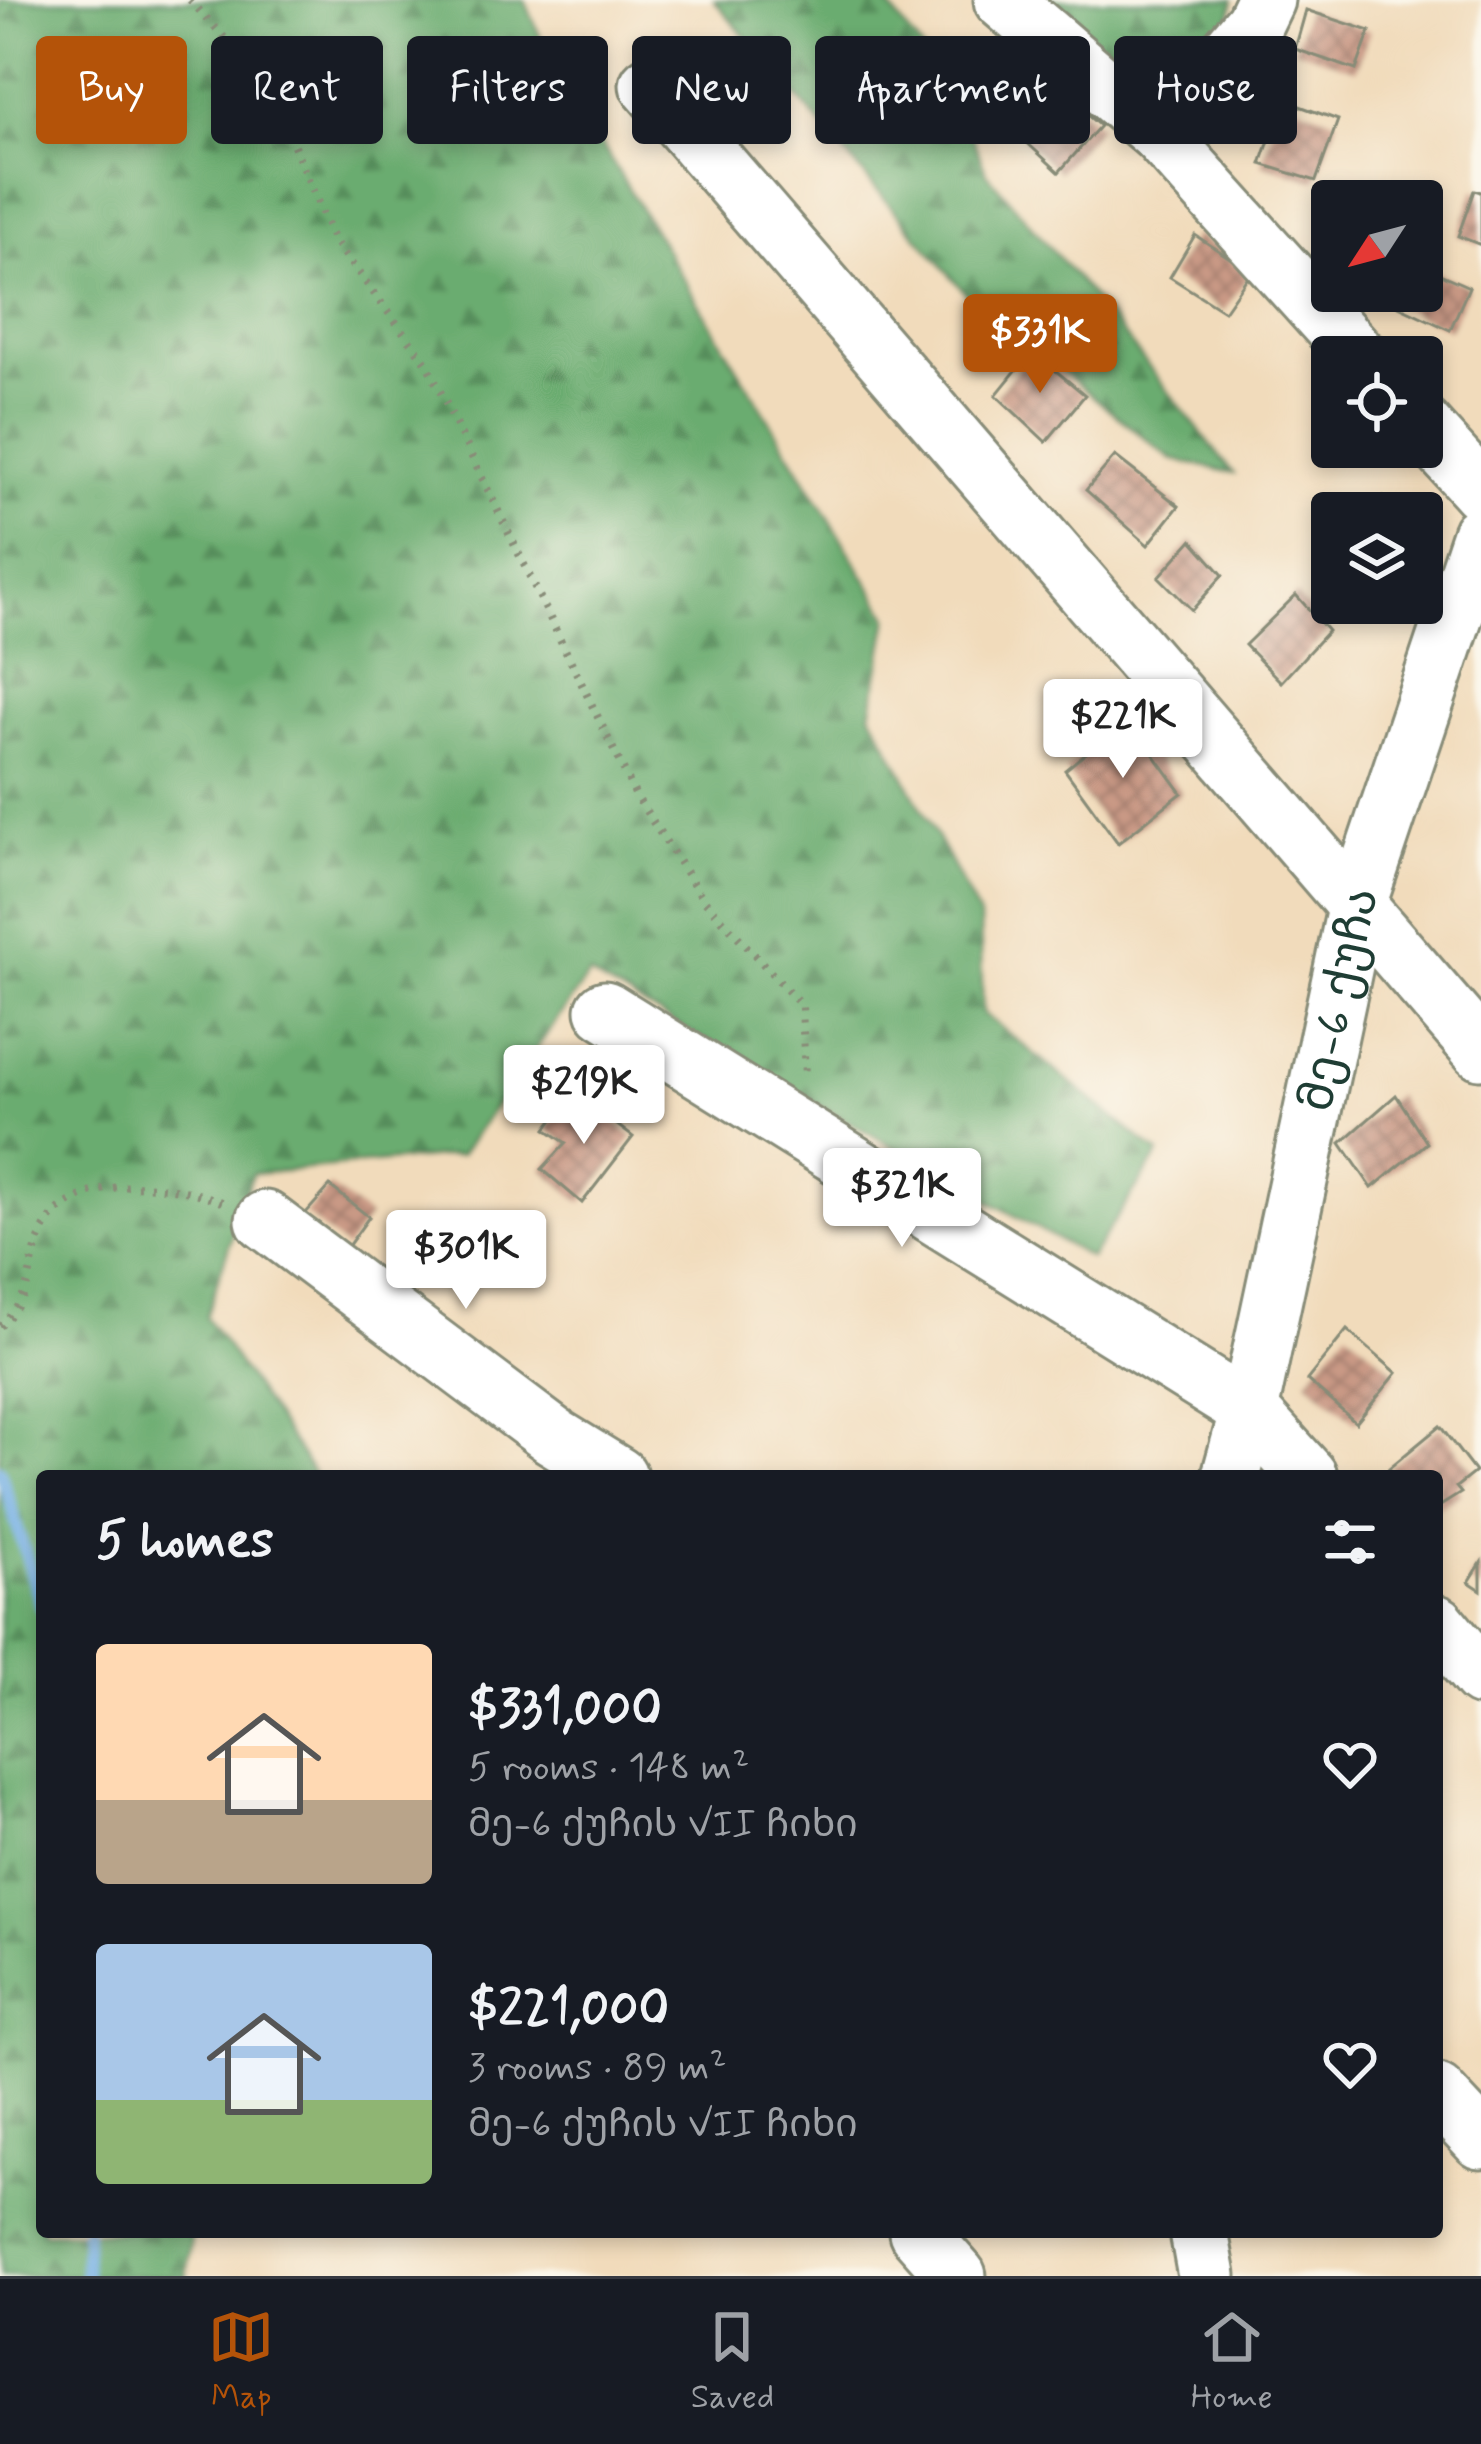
<!DOCTYPE html>
<meta charset="utf-8">
<style>
body{margin:0;font-family:Mynerve,"Noto Sans Georgian",sans-serif;background:#242831;color:#f1f3f6;height:100vh;display:flex;flex-direction:column;font-size:45px;white-space:nowrap}
*{box-sizing:border-box;margin:0}
p{font-size:39px;color:#9ea1a6}
.icon{flex:none;width:66px;height:66px;fill:none;stroke:currentColor;stroke-width:2;stroke-linecap:round;stroke-linejoin:round}
.map{position:relative;flex:1;overflow:hidden}
.panel{position:absolute;left:36px;top:1470px;width:1407px;height:768px;display:flex;flex-direction:column;background:#171b24;border-radius:12px;box-shadow:0 6px 18px #0003}
.panel>*{flex:none}
.guide{position:absolute;left:36px;top:36px;width:1410px;height:108px;display:flex;gap:24px}
.needle{width:78px;rotate:234deg}
.tools{position:absolute;left:1311px;top:180px;display:grid;gap:24px}
.tools a{display:grid;place-items:center;width:132px;height:132px;border-radius:12px;background:#171b24;box-shadow:0 6px 18px #0003;font-size:60px}
.price{position:absolute;translate:-50% -102px;padding:0 27px;border-radius:12px;background:#fff;color:#222;font-size:39px;line-height:78px;filter:drop-shadow(0 3px 6px #0008)}
.price::after{content:'';position:absolute;left:50%;top:72px;width:36px;height:27px;margin-left:-18px;background:inherit;clip-path:polygon(0 0,100% 0,50% 100%)}
.price.current{background:#b45309;color:#fff}
ul{padding:0;list-style:none}
li{display:flex;align-items:center;gap:36px;height:300px;padding:0 60px}
li span{display:grid;place-items:center;flex:none;width:336px;height:240px;border-radius:12px;color:#555}
li>.icon{margin-inline-start:auto}
span .icon{width:144px;height:144px;fill:#fffc;stroke-width:1}
li b{font-size:51px}
h2{display:flex;justify-content:space-between;align-items:center;height:144px;padding:0 60px;font-size:51px}
.chip{padding:0 42px;border-radius:12px;background:#171b24;box-shadow:0 6px 18px #0003;font-size:42px;line-height:108px}
.chip.current{background:#b45309;color:#fff}
.menu{display:flex;justify-content:space-around;align-items:center;height:168px;border-top:3px solid #363941;background:#171b24;font-size:33px;color:#9ea1a6}
.menu a{display:grid;justify-items:center;gap:6px}
.menu .current{color:#b45309}
.map>svg:first-child{display:block}
.forest{fill:url(#forest-firs);stroke:#457452;stroke-width:3}
.lines{fill:none;stroke-linecap:round;stroke-linejoin:round}
.stream{stroke:#71ade3;stroke-width:12}
.building{fill:url(#building-cross-hatch)}
.minor-casing{stroke:#888c78;stroke-width:63}
.path{stroke:#888c78;stroke-width:8;stroke-dasharray:3 9;stroke-linecap:butt}
.minor{stroke:#fff;stroke-width:57}
.labels{text-anchor:middle;stroke-width:9;stroke-linejoin:round;paint-order:stroke}
.street-label{font-size:48px;fill:#1f3d34;stroke:#fbf7ec}
</style>
<div class="map">
<svg width="1481" height="2276" viewBox="0 0 1481 2276">
<defs>
<pattern id="forest-firs" width="22" height="20" patternUnits="userSpaceOnUse" patternTransform="scale(3)"><rect width="22" height="20" fill="#6bac6f"/><path d="M5 1l3.5 6h-7zM16 11l3.5 6h-7z" fill="#578d5c"/></pattern>
<pattern id="building-cross-hatch" width="8" height="8" patternUnits="userSpaceOnUse" patternTransform="scale(3)"><rect width="8" height="8" fill="#c99985"/><path d="M0 0l8 8M0 8l8-8" fill="none" stroke="#a37e6e"/></pattern>
</defs>
<rect width="100%" height="100%" fill="#fbf7ec"/>
<filter id="ink" filterUnits="userSpaceOnUse"><feTurbulence type="fractalNoise" baseFrequency=".00833" numOctaves="2"/><feDisplacementMap in="SourceGraphic" scale="24" xChannelSelector="R" yChannelSelector="G"/><feConvolveMatrix kernelMatrix="1 2 1 2 8 2 1 2 1" color-interpolation-filters="sRGB"/></filter>
<filter id="wash" filterUnits="userSpaceOnUse"><feTurbulence type="fractalNoise" baseFrequency=".004" numOctaves="4" result="noise"/><feDisplacementMap in="SourceGraphic" scale="48" xChannelSelector="R" yChannelSelector="G"/><feGaussianBlur stdDeviation="2.7" result="paint"/><feColorMatrix in="noise" values="0 0 0 0 0 0 0 0 0 0 0 0 0 0 0 0 0 1.4 0 .05"/><feComposite in="paint" operator="in"/></filter>
<g filter="url(#wash)">
<rect width="100%" height="100%" fill="#f1dbbb"/>
<g class="forest">
<path d="M0,0H525L549,58L889,617L871,713L980,918L983,1013L1159,1154L1090,1258L589,975L460,1155L252,1174L206,1317L315,1476H42V2232H180L191,2238L187,2276H0Z"/>
<path d="M714,0H884L953,90L986,172L1109,317L1233,473L1171,459L968,296Z"/>
<path d="M1030,0H1233L1230,21L1152,92Z"/>
</g>
<g class="lines">
<g class="stream">
<path d="M0,1470L42,1608"/>
<path d="M85,2276L86,2232"/>
</g>
</g>
<g id="blocks">
<g class="building">
<path d="M1306,10L1370,31L1356,70L1295,49Z"/>
<path d="M1063,94L1100,126L1059,172L1023,139Z"/>
<path d="M1283,100L1338,120L1316,181L1261,164Z"/>
<path d="M1474,190L1481,192V245L1458,236Z"/>
<path d="M1195,235L1251,272L1224,311L1170,277Z"/>
<path d="M1422,266L1469,287L1450,330L1388,301L1392,291H1422Z"/>
<path d="M1032,351L1085,395L1046,442L996,395Z"/>
<path d="M1115,456L1179,506L1148,545L1086,490Z"/>
<path d="M1383,497L1399,513H1367Z"/>
<path d="M1192,540L1223,575L1192,610L1159,577Z"/>
<path d="M1296,595L1328,631L1281,682L1245,645Z"/>
<path d="M1128,719L1182,793L1118,843L1065,770Z"/>
<path d="M574,1092L633,1137L582,1203L542,1169L566,1143L546,1129Z"/>
<path d="M1396,1095L1427,1143L1372,1188L1341,1143Z"/>
<path d="M330,1186L369,1217L346,1249L305,1214Z"/>
<path d="M1347,1330L1397,1373L1356,1423L1307,1380Z"/>
<path d="M1440,1426L1475,1472L1456,1487L1461,1493L1437,1508V1476H1395L1389,1468Z"/>
<path d="M1481,1563V1590L1469,1582Z"/>
</g>
</g>
</g>
<g filter="url(#ink)">
<use href="#blocks" fill-opacity="0" stroke="#888c78" stroke-width="3"/>
<g class="lines">
<defs>
<g id="minor">
<path d="M1003,0L1159,134L1360,357"/>
<path d="M649,85L1481,1050"/>
<path d="M1159,134L1254,23L1265,0"/>
<path d="M1422,426L1481,491"/>
<path d="M605,1010L1249,1411L1308,1476"/>
<path d="M265,1220L553,1436L618,1476"/>
<path id="s1" d="M1231,1476L1249,1411L1357,904L1481,534"/>
<path d="M1437,1624L1481,1677"/>
<path d="M1437,2093L1481,2140"/>
<path d="M918,2232L957,2276"/>
<path d="M1199,2232L1207,2276"/>
</g>
</defs>
<use href="#minor" class="minor-casing"/>
<g class="path">
<path d="M190,0L238,53L280,112L333,239L426,362L636,796L704,900L802,1006L805,1078"/>
<path d="M0,1326C36,1292 24,1276 41,1235C67,1171 173,1181 224,1203"/>
</g>
<use href="#minor" class="minor"/>
</g>
</g>
<g class="labels">
<g class="street-label">
<text dy="17" stroke="none"><textPath href="#s1" startOffset="489">მე-6 ქუჩა</textPath></text>
</g>
</g>
</svg>
<div class="tools">
<a><svg class="needle" viewBox="-14 -14 28 28"><path d="M0-13l5 13h-10z" fill="#e53935"/><path d="M0 13l5-13h-10z" fill="#9ea1a6"/></svg></a>
<a><svg class="icon" aria-label="locate" viewBox="0 0 24 24"><circle cx="12" cy="12" r="6"/><path d="M12 2v4M12 18v4M2 12h4M18 12h4"/></svg></a>
<a><svg class="icon" aria-label="layers" viewBox="0 0 24 24"><path d="M12 4l9 5-9 5-9-5zM3 14l9 5 9-5"/></svg></a>
</div>
<b class="price current" style="left:1040px;top:396px">$331K</b>
<b class="price" style="left:1123px;top:781px">$221K</b>
<b class="price" style="left:584px;top:1147px">$219K</b>
<b class="price" style="left:902px;top:1250px">$321K</b>
<b class="price" style="left:466px;top:1312px">$301K</b>
<div class="guide">
<a class="chip current">Buy</a>
<a class="chip">Rent</a>
<a class="chip">Filters</a>
<a class="chip">New</a>
<a class="chip">Apartment</a>
<a class="chip">House</a>
</div>
<section class="panel">
<h2>5 homes<svg class="icon" aria-label="filters" viewBox="0 0 24 24"><path d="M4 7h16M4 17h16"/><circle cx="9" cy="7" r="2"/><circle cx="15" cy="17" r="2"/></svg></h2>
<ul>
<li><span style="background:linear-gradient(#ffd9b3 65%,#b9a48a 0)"><svg class="icon" aria-label="home" viewBox="0 0 24 24"><path d="M3 11l9-7 9 7M6 9v11h12V9"/></svg></span><div><b>$331,000</b><p>5 rooms · 148 m²</p><p>მე-6 ქუჩის VII ჩიხი</p></div><svg class="icon" aria-label="heart" viewBox="0 0 24 24"><path d="M12 20l-8-8c-3-5 5-10 8-4 3-6 11-1 8 4z"/></svg></li>
<li><span style="background:linear-gradient(#a9c7e8 65%,#8fb573 0)"><svg class="icon" aria-label="home" viewBox="0 0 24 24"><path d="M3 11l9-7 9 7M6 9v11h12V9"/></svg></span><div><b>$221,000</b><p>3 rooms · 89 m²</p><p>მე-6 ქუჩის VII ჩიხი</p></div><svg class="icon" aria-label="heart" viewBox="0 0 24 24"><path d="M12 20l-8-8c-3-5 5-10 8-4 3-6 11-1 8 4z"/></svg></li>
</ul>
</section>
</div>
<nav class="menu">
<a class="current"><svg class="icon" aria-label="map" viewBox="0 0 24 24"><path d="M3 6l6-2 6 2 6-2v14l-6 2-6-2-6 2zM9 4v14M15 6v14"/></svg>Map</a>
<a><svg class="icon" aria-label="saved" viewBox="0 0 24 24"><path d="M7 4h10v16l-5-4-5 4z"/></svg>Saved</a>
<a><svg class="icon" aria-label="home" viewBox="0 0 24 24"><path d="M3 11l9-7 9 7M6 9v11h12V9"/></svg>Home</a>
</nav>
